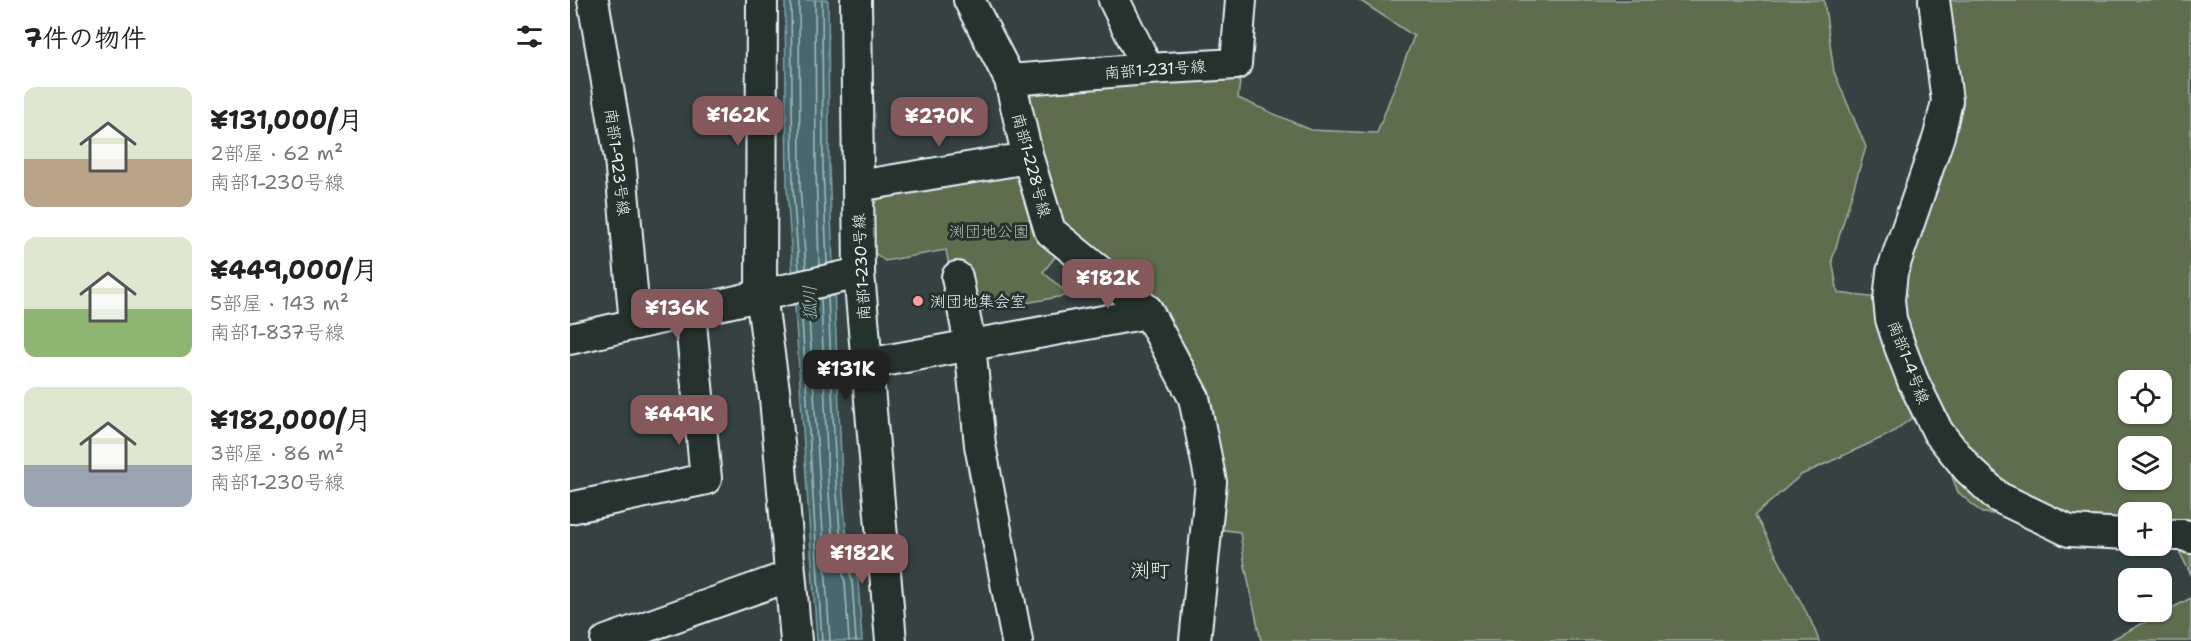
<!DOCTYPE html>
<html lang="ja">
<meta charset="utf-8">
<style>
body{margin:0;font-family:"Shantell Sans","Klee One",sans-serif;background:#f2f2f2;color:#222;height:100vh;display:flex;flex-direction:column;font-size:22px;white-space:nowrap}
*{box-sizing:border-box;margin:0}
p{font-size:20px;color:#767676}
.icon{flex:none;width:33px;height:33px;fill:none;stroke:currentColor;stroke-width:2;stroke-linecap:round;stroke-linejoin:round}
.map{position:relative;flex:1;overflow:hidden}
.drawer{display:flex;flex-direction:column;background:#fff;width:570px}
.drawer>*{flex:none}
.tools{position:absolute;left:1548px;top:370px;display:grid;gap:12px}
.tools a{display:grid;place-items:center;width:54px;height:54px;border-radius:12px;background:#fff;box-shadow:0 2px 4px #0004;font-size:30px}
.price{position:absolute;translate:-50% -51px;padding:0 14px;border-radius:12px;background:#85585c;color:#fff;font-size:20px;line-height:39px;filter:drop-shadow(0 2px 3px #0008)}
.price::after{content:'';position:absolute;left:50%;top:36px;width:18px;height:14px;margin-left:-9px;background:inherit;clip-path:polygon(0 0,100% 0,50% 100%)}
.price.current{background:#222;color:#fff}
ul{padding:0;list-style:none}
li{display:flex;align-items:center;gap:18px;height:150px;padding:0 24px}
li span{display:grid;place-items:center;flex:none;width:168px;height:120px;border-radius:12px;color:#555}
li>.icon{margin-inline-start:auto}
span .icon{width:72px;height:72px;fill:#fffc;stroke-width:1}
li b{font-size:26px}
h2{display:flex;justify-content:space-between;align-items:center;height:72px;padding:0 24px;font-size:26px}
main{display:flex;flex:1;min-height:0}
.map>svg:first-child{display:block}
.green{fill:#5e6d50;stroke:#a3afa4;stroke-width:1.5;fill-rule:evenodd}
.water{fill:#47696d;stroke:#879fa5;stroke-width:1.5}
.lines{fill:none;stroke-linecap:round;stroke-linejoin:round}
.shore{stroke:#a8bbc0;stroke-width:1.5}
.minor-casing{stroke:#e8f1f8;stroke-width:34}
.minor{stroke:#26332d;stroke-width:30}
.poi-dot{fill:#ff9aa2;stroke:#26332d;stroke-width:2}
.labels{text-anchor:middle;stroke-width:6;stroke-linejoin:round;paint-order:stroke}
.street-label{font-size:16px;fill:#e8f1f8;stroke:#26332d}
.park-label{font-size:16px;fill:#b1bcb5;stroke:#26332d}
.poi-label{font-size:16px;fill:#e8f1f8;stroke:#26332d;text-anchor:start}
.water-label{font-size:18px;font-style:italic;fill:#a8bbc0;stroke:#26332d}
.quarter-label{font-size:20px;fill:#e8f1f8;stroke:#26332d}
</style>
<main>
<section class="drawer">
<h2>7件の物件<svg class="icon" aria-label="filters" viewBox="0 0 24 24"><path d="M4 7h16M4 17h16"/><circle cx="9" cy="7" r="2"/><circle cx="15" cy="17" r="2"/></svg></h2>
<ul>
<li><span style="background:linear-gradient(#dfe7d0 60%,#b9a48a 0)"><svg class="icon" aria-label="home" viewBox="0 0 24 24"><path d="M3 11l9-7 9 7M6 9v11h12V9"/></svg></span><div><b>¥131,000/月</b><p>2部屋 · 62 m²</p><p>南部1-230号線</p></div></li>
<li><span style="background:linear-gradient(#dfe7d0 60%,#8fb573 0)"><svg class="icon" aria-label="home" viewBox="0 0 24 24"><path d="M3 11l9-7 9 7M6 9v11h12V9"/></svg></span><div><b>¥449,000/月</b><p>5部屋 · 143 m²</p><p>南部1-837号線</p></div></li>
<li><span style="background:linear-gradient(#dfe7d0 65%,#9aa5b1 0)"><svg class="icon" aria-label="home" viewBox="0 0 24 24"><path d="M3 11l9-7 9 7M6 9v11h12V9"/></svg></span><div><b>¥182,000/月</b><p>3部屋 · 86 m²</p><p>南部1-230号線</p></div></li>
</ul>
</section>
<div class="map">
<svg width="1621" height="641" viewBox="0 0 1621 641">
<rect width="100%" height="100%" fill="#364242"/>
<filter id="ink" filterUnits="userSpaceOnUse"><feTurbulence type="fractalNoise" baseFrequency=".0167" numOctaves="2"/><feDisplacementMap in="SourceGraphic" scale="12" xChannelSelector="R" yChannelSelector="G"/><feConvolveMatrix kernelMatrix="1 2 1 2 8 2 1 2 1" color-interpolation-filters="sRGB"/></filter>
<g filter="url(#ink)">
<g class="green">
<path d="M789,0H1254L1264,72L1296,147L1262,260L1268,293L1307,298L1366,96L1352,0H1621V575L1608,549L1493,544L1436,515L1412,513L1388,492L1378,466L1358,441L1342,418L1320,434L1231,475L1185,515L1242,623L1249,641H691L675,566L670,532L646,529L633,396L494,230L453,99L464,88L671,73L668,98L741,130L807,133L844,36ZM1558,381H1592V414H1558ZM1558,447H1592V480H1558ZM1558,513H1592V546H1558Z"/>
<path d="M445,175L457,180L490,251L473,272L499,295L400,313L380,271L376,250L315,261L301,250V208L311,196Z"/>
<path d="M1621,598V641H1539Z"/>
</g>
<path class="water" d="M215,0H258L259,168L272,481L276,531L288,580L292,641H247L217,188Z"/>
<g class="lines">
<g class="shore">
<path d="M221,0L223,188L229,270"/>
<path d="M229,0L230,187L236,268"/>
<path d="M245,0L246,169L249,265"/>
<path d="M252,0L253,168L257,263"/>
<path d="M258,297L266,481L270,531L282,581L286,641"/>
<path d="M251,299L258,482L262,532L275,582L279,641"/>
<path d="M238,302L260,641"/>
<path d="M231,303L252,641"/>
</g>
<defs>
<g id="minor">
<path d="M23,0L50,158L65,324"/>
<path d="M192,0L191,295L205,398L226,641"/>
<path d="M286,0L289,273L321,641"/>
<path d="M399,0L440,80L458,158L480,231L577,310L624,398L641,482L625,641"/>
<path d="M544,0L578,69"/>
<path d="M1364,0L1377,101L1369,136L1322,272L1319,300L1321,319L1330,347L1343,381L1368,432L1398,469L1428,497L1499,531L1558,534"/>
<path d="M440,80L578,69L666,64L671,0"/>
<path d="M288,186L458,158"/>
<path d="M387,277L400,345L410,445L447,641"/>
<path d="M0,339L289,273"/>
<path d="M297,364L566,315L577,310"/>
<path d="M0,508L136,479L120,313"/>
<path d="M1592,535H1614L1621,538"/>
<path d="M36,641L220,576"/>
</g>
</defs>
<use href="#minor" class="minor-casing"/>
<use href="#minor" class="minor"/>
</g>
</g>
<circle class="poi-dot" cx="348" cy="301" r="6"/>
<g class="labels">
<g class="street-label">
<text transform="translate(585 69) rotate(-4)" y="6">南部1-231号線</text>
<text transform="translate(48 162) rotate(83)" y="6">南部1-923号線</text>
<text transform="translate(462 165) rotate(75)" y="6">南部1-228号線</text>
<text transform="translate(291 267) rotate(-93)" y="6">南部1-230号線</text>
<text transform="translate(1339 362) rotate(69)" y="6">南部1-4号線</text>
</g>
<g class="park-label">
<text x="419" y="237">渕団地公園</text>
</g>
<g class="poi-label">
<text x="360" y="307">渕団地集会室</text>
</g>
<g class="water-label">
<text transform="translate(240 303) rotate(-91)" y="6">狐川</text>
</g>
<g class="quarter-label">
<text x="580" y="577">渕町</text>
</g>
</g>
</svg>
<div class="tools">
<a><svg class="icon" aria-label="locate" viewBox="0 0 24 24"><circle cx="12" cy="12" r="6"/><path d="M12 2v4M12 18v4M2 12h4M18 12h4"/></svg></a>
<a><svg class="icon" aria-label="layers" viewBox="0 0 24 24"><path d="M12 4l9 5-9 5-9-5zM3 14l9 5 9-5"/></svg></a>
<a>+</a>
<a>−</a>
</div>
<b class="price" style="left:168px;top:147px">¥162K</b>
<b class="price" style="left:369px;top:148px">¥270K</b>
<b class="price" style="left:538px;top:310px">¥182K</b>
<b class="price" style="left:107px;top:340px">¥136K</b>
<b class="price current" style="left:276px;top:401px">¥131K</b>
<b class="price" style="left:109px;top:446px">¥449K</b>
<b class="price" style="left:292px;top:585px">¥182K</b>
</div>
</main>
